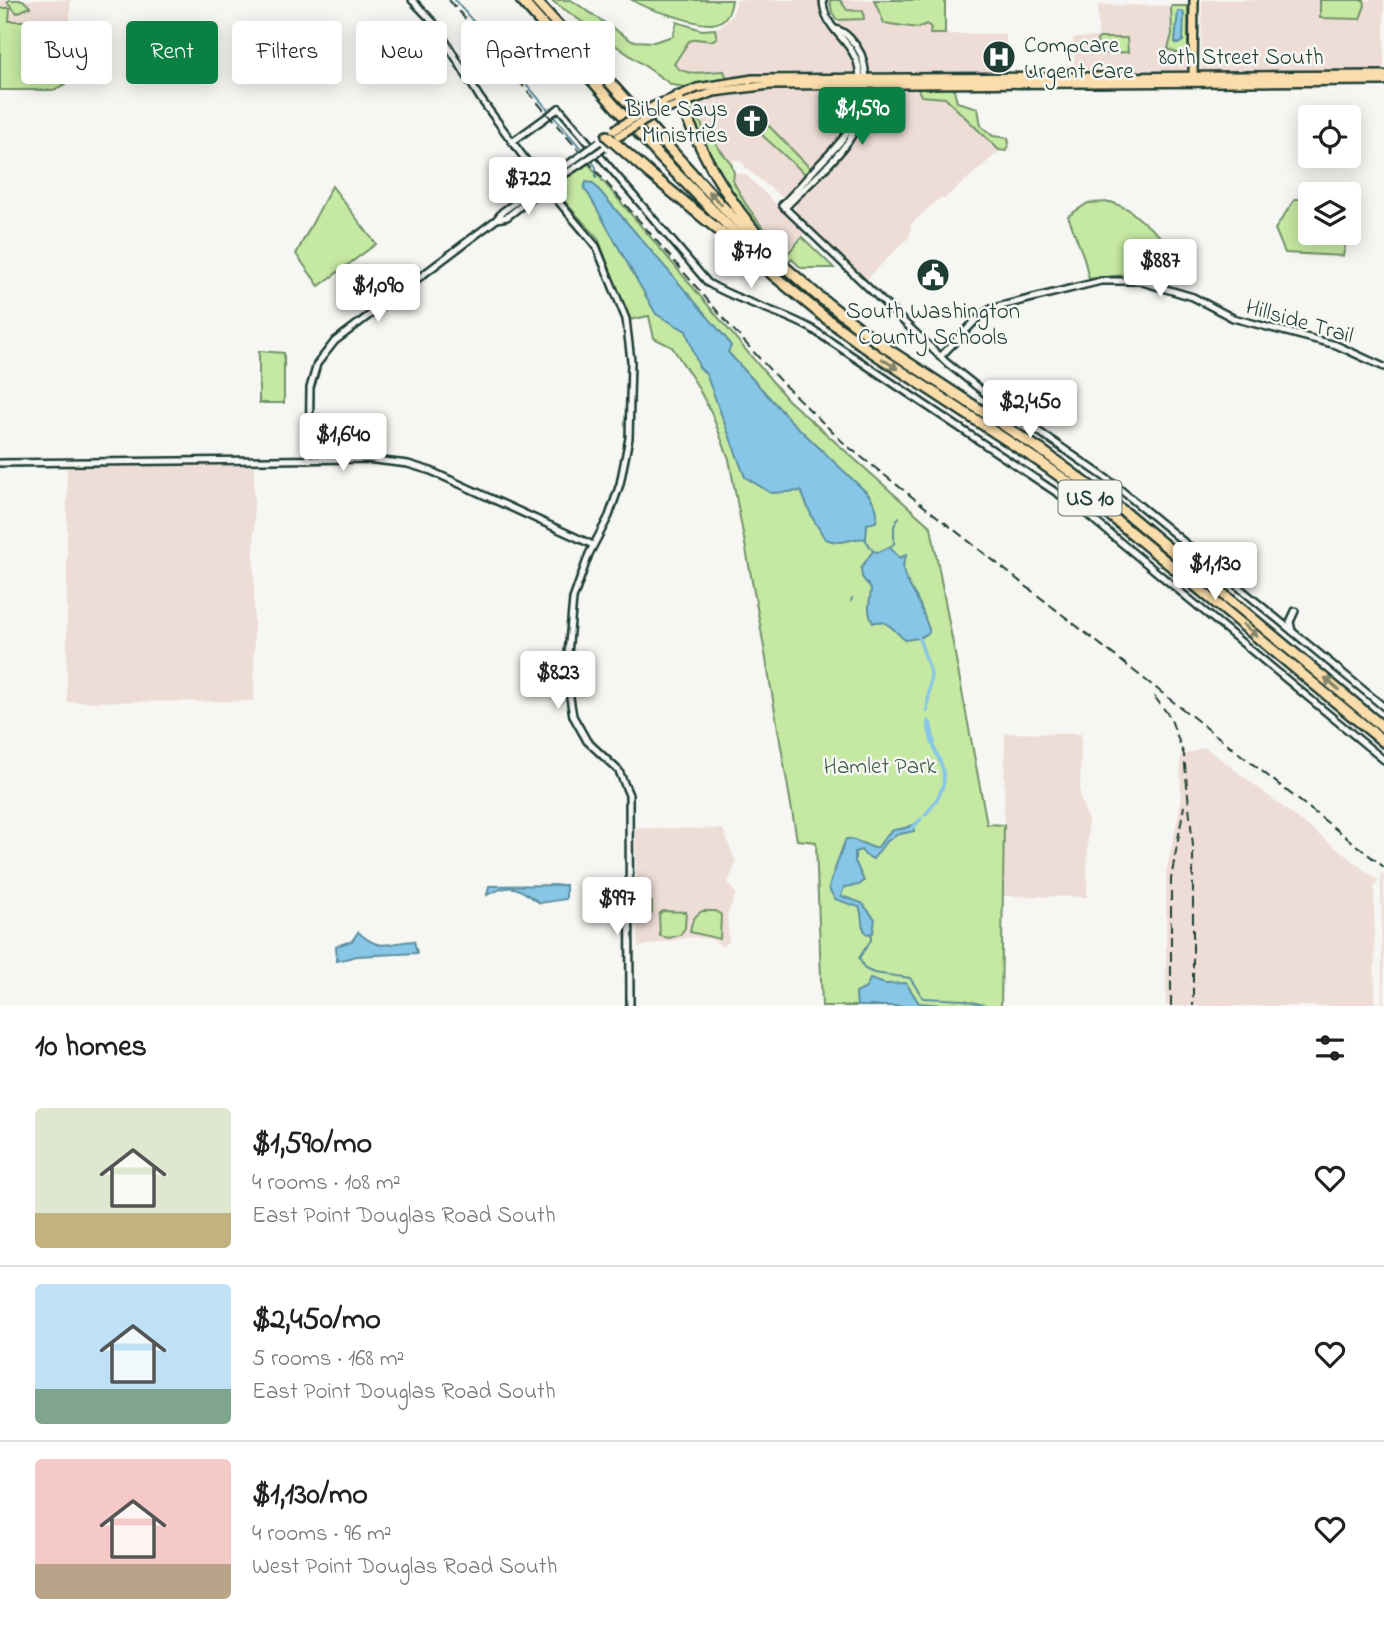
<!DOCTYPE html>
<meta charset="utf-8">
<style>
body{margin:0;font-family:"Indie Flower",sans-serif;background:#f6f6f6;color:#222;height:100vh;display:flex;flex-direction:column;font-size:26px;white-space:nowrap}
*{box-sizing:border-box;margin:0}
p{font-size:23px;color:#767676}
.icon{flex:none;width:38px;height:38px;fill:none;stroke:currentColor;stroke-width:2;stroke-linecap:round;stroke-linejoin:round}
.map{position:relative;height:1006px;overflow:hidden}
.drawer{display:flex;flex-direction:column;background:#fff;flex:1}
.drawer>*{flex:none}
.hud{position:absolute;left:21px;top:21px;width:700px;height:63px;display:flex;gap:14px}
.tools{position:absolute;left:1298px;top:105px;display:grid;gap:14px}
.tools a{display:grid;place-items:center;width:63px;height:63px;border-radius:7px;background:#fff;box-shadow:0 4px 18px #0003;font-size:35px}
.price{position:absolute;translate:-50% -60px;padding:0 16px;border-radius:7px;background:#fff;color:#222;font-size:23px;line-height:46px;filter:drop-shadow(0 2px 4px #0008)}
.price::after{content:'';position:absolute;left:50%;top:42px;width:21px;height:16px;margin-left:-10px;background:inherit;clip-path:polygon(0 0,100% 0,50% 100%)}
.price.active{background:#0b8043;color:#fff}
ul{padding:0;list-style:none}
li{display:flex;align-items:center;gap:21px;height:175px;padding:0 35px}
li+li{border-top:2px solid #e0e0e0}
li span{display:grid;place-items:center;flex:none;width:196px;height:140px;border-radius:7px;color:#555}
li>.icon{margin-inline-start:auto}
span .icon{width:84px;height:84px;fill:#fffc;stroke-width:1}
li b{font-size:30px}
h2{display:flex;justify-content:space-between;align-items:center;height:84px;padding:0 35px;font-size:30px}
.chip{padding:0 24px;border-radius:7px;background:#fff;box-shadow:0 4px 18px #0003;font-size:24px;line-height:63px}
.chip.active{background:#0b8043;color:#fff}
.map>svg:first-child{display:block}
.built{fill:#eeddd6}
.green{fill:#c5e8a2;stroke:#72926b;stroke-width:2}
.water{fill:#87c6e7;stroke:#5d8f9f;stroke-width:2}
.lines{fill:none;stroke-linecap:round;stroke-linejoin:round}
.stream{stroke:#5d8f9f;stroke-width:2}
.canal{stroke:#87c6e7;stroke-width:3.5}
.minor-casing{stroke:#1f3d34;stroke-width:10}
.major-casing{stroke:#1f3d34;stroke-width:12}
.highway-casing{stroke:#1f3d34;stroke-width:14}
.minor{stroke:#f6f6f2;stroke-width:5}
.major{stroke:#fbddab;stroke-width:7}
.highway{stroke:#fbddab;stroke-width:9}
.rail{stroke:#1f3d34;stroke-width:2;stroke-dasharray:10 5;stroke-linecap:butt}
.minor-bridge-casing{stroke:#1f3d34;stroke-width:10;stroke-linecap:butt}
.major-bridge-casing{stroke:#1f3d34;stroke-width:12;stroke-linecap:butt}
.minor-bridge{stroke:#f6f6f2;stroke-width:5}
.major-bridge{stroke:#fbddab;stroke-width:7}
.oneway{fill:#82856a}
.labels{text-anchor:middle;stroke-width:5;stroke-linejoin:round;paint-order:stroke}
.shield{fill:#f6f6f2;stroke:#60746d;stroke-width:2}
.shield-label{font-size:21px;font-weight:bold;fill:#1f3d34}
.poi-label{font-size:23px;fill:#1f3d34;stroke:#f6f6f2;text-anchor:start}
.street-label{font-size:23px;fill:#1f3d34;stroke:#f6f6f2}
.park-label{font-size:23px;fill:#405f4a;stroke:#f6f6f2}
</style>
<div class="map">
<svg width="1384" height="1006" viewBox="0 0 1384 1006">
<rect width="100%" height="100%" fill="#f6f6f2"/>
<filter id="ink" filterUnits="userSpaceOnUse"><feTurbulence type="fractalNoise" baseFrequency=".0143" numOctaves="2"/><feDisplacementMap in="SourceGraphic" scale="14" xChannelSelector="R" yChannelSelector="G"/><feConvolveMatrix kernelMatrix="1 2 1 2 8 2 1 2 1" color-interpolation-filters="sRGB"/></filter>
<g filter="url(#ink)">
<g class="built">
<rect x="0" y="0" width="70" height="20"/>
<path d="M737,0H818L822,21L828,30L846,46L854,66V75L742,76L689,86L659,69L685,25L705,30L719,27L732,16Z"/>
<path d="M828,0H875L887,23L917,28L927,24L931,27V34H1006V75L870,74L857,42L834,19Z"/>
<path d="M1202,0H1384V68H1378L1377,73L1201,72Z"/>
<path d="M1098,5L1190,6V72L1097,74L1075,72L1073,38L1098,37Z"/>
<path d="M953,86V98L1001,150L944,199L941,197L911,224L910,236L867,279L868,283L798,215L795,209L796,201L855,137L866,118L872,88Z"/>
<path d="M792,87L852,89L858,93L854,118L843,135L785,200L747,169L741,161L735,160L731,163L733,172L746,175L805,232L784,254L745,209L685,104L702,98L746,89Z"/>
<path d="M67,466H254V701L67,702Z"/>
<path d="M1005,733L1081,734L1080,796L1088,822L1087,897L1003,896Z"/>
<path d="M1205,747L1379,881L1374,887L1375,1006H1166V873L1181,803L1180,756Z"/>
<path d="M635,828L723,829L736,863L728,882L736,894L727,916L729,942L722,946L711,939L692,937L638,947Z"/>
<path d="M1381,873L1384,875V1006H1382Z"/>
</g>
<g class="green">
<path d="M9,0H23L30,7L17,13L7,2Z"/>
<path d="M551,0H571L632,41L654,42L673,36L677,22L702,30L715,29L717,38L711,41L696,39L689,41L674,64C683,78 708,71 724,71L727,78L685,87L672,85Z"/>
<path d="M632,0H732C728,36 696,23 674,16C660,12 644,8 632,0Z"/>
<path d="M830,0H840L847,10L863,11L864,19L837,20L832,12Z"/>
<path d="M874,0H945V34H930L931,28L927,24L917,28L884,23Z"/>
<path d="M1320,0H1364L1365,5L1360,19L1320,18Z"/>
<path d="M1171,6H1188V49L1179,54L1168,49L1172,34Z"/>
<path d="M0,8H10L9,21H67V77L65,84L54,90H0Z"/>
<path d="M1100,38H1127L1128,52L1099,54L1097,40Z"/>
<path d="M953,86L957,102L978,108L981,126L993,136L1008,138L1009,143L1006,151L999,150L945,98L921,96L917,87Z"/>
<path d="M692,103L704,130L714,138L717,146L731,163L734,173L733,181L745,203L768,235L789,252L802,237L834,268H801L792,259L788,262L766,240L726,189L684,106Z"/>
<path d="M769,126L811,169L806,175L763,136L762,131Z"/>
<path d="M587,162L788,400L931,527L987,824L1004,825L1001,1006H822L816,842L797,840L760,624L729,459L711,412L695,382L672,347L654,338L649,316L629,320L598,238L552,188Z"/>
<path d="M332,186L376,244L319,286L296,254Z"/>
<path d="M1295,199H1311V233H1348L1343,256L1285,253L1275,229Z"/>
<path d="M1111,202L1128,209L1174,248L1161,281L1122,275L1089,279L1084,258L1068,216L1088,203Z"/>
<path d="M259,351L284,353V403H259Z"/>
<path d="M1197,576L1384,730V737L1196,581Z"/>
<path d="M640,902H652V913L649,915L637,914V904Z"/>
<path d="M663,911L686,912L685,928L680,935L669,938L660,936L659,914Z"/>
<path d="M702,911H716L721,915L720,939L690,932C691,922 694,916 702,911Z"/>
</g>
<g class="water">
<path d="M1178,11H1182L1184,14L1183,41L1178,44L1175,42Z"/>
<path d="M586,182L593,183L726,338L731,346L728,352L790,420L868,494C875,504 879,510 876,522L867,524L866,539C850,536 846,547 825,539L812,517L801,491L771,493L745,477L706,374L699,367L686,331L656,314L589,195L584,189Z"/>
<path d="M889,547L900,558L906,554V556C897,573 912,587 919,603C923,611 925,620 929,629V633L919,638L905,640C895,632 886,617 873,623C866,611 870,602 871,589L862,577L861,568L873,551L879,552Z"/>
<path d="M913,825L914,831L896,835L885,843L873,859L865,855L861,850L855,852V861L864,881L859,885L844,887L841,896L862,903L875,919L873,933L867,934C859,925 864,917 859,907L835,899C833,895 830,892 829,888C829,886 844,842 846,839H852L874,848L878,847C898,819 889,836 913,825Z"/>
<path d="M566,885V899L540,903C516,887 514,882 487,895L489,886Z"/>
<path d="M358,932C381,953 388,942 414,941L417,953L357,956L337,961L336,946L352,941Z"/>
<path d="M870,979L885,984L906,983L919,1003L956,1006H857L856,993L866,988Z"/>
</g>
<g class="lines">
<g class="stream">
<path d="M455,0L583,151"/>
<path d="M591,160L596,167V178"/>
<path d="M865,539L873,551"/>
<path d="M889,547L894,544V526L899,517"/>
<path d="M851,601L852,598"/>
<path d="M871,934V940L859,958L865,969L874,973L910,978L923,998L964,1000L989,1006"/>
</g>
<g class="canal">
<path d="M919,638L931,674L927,711"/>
<path d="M930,722L934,742"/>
<path d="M925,815C964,770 931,765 928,721"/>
<path d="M911,829L921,819"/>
</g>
<defs>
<g id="minor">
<path d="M412,0L435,24L480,98L542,182L596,246L626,319L631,361L629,438L620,484L609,516L589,554L573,599L568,654V685L573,716L587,741L619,771L629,795L630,1006"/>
<path d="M823,0C824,27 844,35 854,55C860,65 860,76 860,87C860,128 841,141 815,169C804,181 794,194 782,205L947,363L995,401L1110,481L1384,707"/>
<path d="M559,108L708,283C741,303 779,310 812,329L1078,507L1384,760"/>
<path d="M512,142L559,108"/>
<path d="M785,208C819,172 867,140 866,86C866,75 865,64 861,54C856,44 846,31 835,29"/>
<path d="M497,219L507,217L545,187L579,165"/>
<path d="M940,357L982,314L993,308L1101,281H1139L1193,297L1233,318L1336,345L1384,367"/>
<path d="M309,460L310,388L317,364L335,341L497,219L502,212L574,160"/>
<path d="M0,463L366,459L408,464L431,471L593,545"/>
<path d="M1292,631L1290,622L1295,611"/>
</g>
<g id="major">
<path d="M1193,77L1194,0"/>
<path d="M654,106L697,88L753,79L1384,75"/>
<path d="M659,112L714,92L770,85L1384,81"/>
</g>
<g id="highway">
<path d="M521,0L659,156L753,251"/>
<path d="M535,0L708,191L755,241L818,296L883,346L1044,452L1126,513L1384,728"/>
<path d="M677,96C702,153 724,198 767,245"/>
<path d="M607,136L649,173L823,316L869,350L1040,462L1082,492L1384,742"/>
</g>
</defs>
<use href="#minor" class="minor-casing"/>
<use href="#major" class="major-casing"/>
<use href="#highway" class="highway-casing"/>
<use href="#minor" class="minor"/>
<use href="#major" class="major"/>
<use href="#highway" class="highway"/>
<g class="rail">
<path d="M449,0L730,326L781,382L846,445L1384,867"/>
<path d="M1154,696L1170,717L1184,755L1193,846V1006"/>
<path d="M1171,1006V879L1184,806"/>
</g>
<defs>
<g id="minor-bridge">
<path d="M574,160L599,142"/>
<path d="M579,165L604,148"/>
</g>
<g id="major-bridge">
<path d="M614,130L654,106"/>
<path d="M619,136L659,112"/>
</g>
</defs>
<use href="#minor-bridge" class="minor-bridge-casing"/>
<use href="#major-bridge" class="major-bridge-casing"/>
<use href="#minor-bridge" class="minor-bridge"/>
<use href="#major-bridge" class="major-bridge"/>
</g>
<defs><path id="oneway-solid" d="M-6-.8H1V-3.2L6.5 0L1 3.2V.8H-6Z" transform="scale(1.75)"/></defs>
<g class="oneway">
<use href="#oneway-solid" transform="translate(715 198) rotate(-134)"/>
<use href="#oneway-solid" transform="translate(890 364) rotate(33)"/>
<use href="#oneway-solid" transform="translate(1250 630) rotate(40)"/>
<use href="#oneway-solid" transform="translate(1332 684) rotate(-140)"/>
</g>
</g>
<defs>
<symbol id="hospital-disc" viewBox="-11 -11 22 22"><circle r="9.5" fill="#1f3d34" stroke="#f6f6f2"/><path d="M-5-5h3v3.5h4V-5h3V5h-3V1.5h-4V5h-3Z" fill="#fff"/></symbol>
<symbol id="church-disc" viewBox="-11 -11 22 22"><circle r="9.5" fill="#1f3d34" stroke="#f6f6f2"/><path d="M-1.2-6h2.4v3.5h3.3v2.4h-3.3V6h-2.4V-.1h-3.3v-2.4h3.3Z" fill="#fff"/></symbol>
<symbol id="civic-disc" viewBox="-11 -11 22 22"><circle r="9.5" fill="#1f3d34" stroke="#f6f6f2"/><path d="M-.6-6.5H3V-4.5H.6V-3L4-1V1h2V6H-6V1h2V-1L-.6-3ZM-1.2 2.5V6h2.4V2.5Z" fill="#fff"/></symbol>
</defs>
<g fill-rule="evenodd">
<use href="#hospital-disc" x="980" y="38" width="38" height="38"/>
<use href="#church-disc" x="733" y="102" width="38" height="38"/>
<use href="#civic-disc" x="914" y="256" width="38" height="38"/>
</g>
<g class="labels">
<rect class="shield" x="1058.5" y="480.5" width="63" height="35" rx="5"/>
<g class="shield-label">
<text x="1090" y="505">US 10</text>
</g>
<g class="poi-label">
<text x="1024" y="52">Compcare<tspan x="1024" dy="26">Urgent Care</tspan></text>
<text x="728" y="116" text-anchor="end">Bible Says<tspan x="728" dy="26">Ministries</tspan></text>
<text x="933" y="318" text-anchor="middle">South Washington<tspan x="933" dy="26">County Schools</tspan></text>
</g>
<g class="street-label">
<text x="1241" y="64">80th Street South</text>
<text transform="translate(1300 320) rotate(16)" y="8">Hillside Trail</text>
</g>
<g class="park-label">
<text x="880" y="773">Hamlet Park</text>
</g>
</g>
</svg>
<div class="tools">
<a><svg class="icon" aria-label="locate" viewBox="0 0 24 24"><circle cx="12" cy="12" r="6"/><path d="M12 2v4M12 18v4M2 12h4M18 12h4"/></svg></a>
<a><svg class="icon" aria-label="layers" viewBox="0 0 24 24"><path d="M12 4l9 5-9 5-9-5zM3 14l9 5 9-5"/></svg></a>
</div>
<b class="price active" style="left:862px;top:147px">$1,590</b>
<b class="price" style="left:528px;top:217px">$722</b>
<b class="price" style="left:751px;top:290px">$710</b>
<b class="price" style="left:1160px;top:299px">$887</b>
<b class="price" style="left:378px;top:324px">$1,090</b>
<b class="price" style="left:1030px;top:440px">$2,450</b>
<b class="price" style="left:343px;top:473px">$1,640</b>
<b class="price" style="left:1215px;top:602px">$1,130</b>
<b class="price" style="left:558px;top:711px">$823</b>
<b class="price" style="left:617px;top:937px">$997</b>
<div class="hud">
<a class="chip">Buy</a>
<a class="chip active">Rent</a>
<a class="chip">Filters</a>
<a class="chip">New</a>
<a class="chip">Apartment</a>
</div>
</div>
<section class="drawer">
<h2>10 homes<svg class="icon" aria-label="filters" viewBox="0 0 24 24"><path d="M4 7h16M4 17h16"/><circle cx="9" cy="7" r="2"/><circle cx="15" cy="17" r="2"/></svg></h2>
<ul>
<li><span style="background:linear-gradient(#dfe7d0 75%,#c2b280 0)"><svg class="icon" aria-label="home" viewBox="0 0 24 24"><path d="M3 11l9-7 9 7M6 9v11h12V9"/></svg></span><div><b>$1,590/mo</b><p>4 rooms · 108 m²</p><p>East Point Douglas Road South</p></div><svg class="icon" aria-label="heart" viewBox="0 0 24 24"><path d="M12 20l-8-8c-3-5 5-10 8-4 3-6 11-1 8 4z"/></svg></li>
<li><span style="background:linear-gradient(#bfe0f5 75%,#7fa58c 0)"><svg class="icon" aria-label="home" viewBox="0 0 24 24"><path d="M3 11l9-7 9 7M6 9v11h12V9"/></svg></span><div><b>$2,450/mo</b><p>5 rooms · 168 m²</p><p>East Point Douglas Road South</p></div><svg class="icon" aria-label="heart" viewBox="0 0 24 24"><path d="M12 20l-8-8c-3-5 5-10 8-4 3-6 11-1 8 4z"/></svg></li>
<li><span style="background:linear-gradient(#f6c9c9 75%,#b9a48a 0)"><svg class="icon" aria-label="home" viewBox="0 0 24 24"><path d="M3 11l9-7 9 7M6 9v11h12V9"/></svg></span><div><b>$1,130/mo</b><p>4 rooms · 96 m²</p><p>West Point Douglas Road South</p></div><svg class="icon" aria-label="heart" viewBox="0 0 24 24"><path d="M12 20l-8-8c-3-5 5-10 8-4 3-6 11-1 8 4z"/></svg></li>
</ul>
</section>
